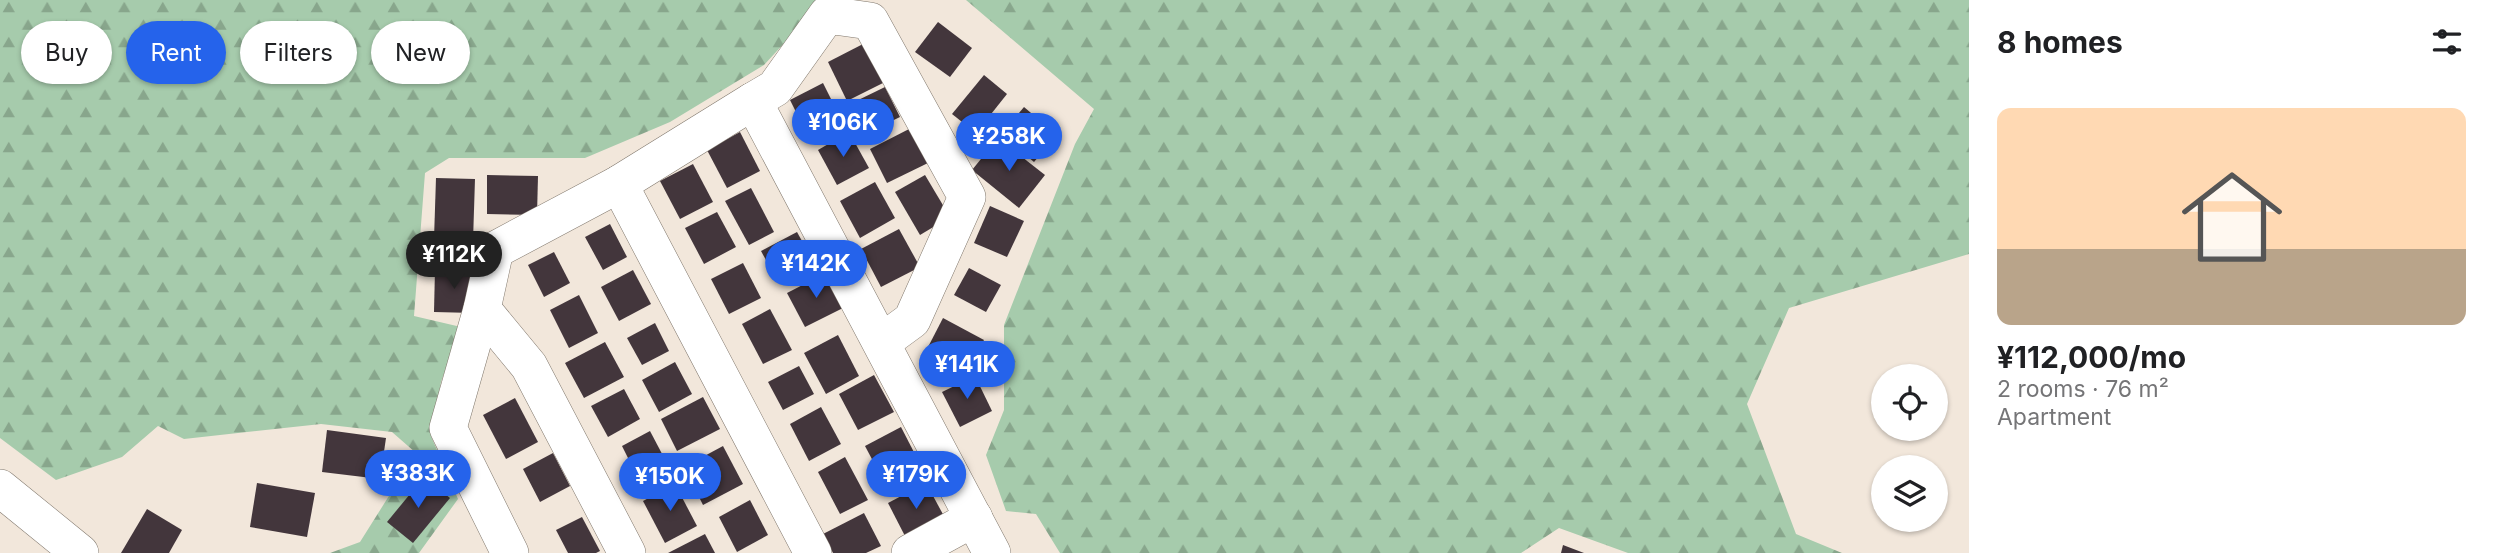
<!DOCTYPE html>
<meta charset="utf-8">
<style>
body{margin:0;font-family:Inter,sans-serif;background:#f2f2f2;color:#202124;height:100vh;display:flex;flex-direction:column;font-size:26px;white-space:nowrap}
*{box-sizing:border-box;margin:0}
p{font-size:23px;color:#757577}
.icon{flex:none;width:38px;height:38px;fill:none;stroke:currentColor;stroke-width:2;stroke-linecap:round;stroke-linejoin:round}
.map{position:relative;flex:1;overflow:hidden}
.details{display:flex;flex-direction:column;background:#fff;width:525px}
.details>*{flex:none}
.top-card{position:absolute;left:21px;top:21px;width:665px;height:63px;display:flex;gap:14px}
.fabs{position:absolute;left:1871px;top:364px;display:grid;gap:14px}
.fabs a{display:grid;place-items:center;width:77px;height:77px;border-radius:50%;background:#fff;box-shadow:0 2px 5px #0004;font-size:35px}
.price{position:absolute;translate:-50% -60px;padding:0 16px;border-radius:24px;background:#2563eb;color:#fff;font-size:23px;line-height:46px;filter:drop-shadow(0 2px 4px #0008)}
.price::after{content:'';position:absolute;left:50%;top:42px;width:21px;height:16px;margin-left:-10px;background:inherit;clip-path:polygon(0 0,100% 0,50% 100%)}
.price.current{background:#222;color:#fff}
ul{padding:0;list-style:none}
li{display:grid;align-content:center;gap:14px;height:371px;padding:0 28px}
li span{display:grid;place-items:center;height:217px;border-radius:14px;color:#555}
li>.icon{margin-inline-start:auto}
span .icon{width:126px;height:126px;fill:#fffc;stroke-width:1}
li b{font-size:30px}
h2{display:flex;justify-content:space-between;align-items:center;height:84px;padding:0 28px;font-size:30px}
.tag{padding:0 24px;border-radius:32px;background:#fff;box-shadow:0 2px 5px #0004;font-size:24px;line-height:63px}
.tag.current{background:#2563eb;color:#fff}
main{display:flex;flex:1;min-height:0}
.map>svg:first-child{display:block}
.forest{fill:url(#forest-firs)}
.building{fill:#43363c}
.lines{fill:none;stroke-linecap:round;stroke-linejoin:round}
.minor-casing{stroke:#81786d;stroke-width:38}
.minor{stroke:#fff;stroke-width:37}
</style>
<main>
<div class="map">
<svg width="1969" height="553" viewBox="0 0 1969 553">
<defs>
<pattern id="forest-firs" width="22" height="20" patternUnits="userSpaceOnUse" patternTransform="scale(1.75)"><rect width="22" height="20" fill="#a6cbac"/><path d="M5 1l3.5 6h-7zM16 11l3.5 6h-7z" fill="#88a68c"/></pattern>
</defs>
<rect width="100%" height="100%" fill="#f2e7db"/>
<g class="forest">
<path d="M0,0H824L764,65L670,122L585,158H449L425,173L414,316L461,327L441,382L431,436L458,499L419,553H330L360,542L416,453L392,432L321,424L184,439L158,426L122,457L56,480L0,438Z"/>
<path d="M966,0H1969V254L1789,308L1747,404L1796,534L1842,553H1628L1559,528L1521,553H1060L1036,514L1006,511L986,455L1004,410V325L1075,144L1094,109Z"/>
</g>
<g class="building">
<path d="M938,22L972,48L950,77L915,52Z"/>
<path d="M863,44L883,83L847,101L828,62Z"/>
<path d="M984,75L1007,94L976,133L952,114Z"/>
<path d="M823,83L845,127L812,144L790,100Z"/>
<path d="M885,87L900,117L861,136L846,106Z"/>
<path d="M1024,107L1057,135L1034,162L1001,134Z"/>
<path d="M911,128L928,163L887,183L870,149Z"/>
<path d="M740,132L760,171L727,188L707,150Z"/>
<path d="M849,132L869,168L837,185L818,150Z"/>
<path d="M998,138L1045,175L1019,208L972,170Z"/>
<path d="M693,164L713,202L680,219L660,181Z"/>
<path d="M487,175L538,176L537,215L487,214Z"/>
<path d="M925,175L950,217L920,235L895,192Z"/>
<path d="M436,178L475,179L473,241L434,239Z"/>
<path d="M875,182L895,218L860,238L840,201Z"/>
<path d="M751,188L774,232L749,245L725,201Z"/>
<path d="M990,206L1024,221L1007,257L974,243Z"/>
<path d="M717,212L736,247L704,264L685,228Z"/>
<path d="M610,224L627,257L603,270L585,237Z"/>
<path d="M899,229L920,267L881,287L861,249Z"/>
<path d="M797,232L813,261L777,280L761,251Z"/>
<path d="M554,252L570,283L544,297L528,265Z"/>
<path d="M743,263L761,298L729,314L711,279Z"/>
<path d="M969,268L1001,285L986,312L954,295Z"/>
<path d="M435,269L475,270L474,313L434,312Z"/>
<path d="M633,270L651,304L619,321L601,287Z"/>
<path d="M826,273L845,307L805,327L787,293Z"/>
<path d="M579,295L598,333L569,348L550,310Z"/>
<path d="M770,309L792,350L763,364L742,324Z"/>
<path d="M943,318L984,340L967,371L927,349Z"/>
<path d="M655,323L669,351L642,365L627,338Z"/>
<path d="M838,335L859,376L826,394L804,353Z"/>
<path d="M605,342L624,377L584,398L565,363Z"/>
<path d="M675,362L692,394L659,412L642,380Z"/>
<path d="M799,366L814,394L783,410L768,382Z"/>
<path d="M874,375L894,412L858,430L839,394Z"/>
<path d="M975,376L992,411L960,427L942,392Z"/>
<path d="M624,389L640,419L608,437L591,406Z"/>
<path d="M703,397L720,429L677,451L661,419Z"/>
<path d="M515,398L538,442L506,459L483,415Z"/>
<path d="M821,407L841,444L809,461L790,424Z"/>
<path d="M901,427L919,462L883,480L865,446Z"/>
<path d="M327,430L386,438L380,479L322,472Z"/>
<path d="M650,431L670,469L641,484L622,446Z"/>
<path d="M723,446L743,484L703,505L684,467Z"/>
<path d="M553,453L570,486L540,502L523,469Z"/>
<path d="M845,457L868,500L840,514L818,472Z"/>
<path d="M424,477L450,498L413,543L387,522Z"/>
<path d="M257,483L315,493L307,537L250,527Z"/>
<path d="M926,483L945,518L906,538L888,503Z"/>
<path d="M675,484L697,526L665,543L643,501Z"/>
<path d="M750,500L768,535L737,552L719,517Z"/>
<path d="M147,509L182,530L169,553H121Z"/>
<path d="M864,513L881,546L866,553H833L823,534Z"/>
<path d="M582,517L600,551L596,553H568L556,530Z"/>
<path d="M705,534L715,553H668Z"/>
<path d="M1563,545L1584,553H1561Z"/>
</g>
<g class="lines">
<defs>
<g id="minor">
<path d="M753,101L775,88L827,15L870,21L967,197L912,320L882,342"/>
<path d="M619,184L813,553"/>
<path d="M482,309L529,366L627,553"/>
<path d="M0,488L80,553"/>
<path d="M510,553L448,428L482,309L495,250L619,184L753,101L992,553"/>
<path d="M910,553L974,518"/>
</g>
</defs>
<use href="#minor" class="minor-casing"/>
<use href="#minor" class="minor"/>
</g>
</svg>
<div class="fabs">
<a><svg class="icon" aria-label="locate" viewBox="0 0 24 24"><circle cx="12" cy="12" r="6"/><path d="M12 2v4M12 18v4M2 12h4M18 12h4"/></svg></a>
<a><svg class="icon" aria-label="layers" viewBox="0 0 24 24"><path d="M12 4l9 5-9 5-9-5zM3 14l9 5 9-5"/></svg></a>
</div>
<b class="price" style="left:843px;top:159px">¥106K</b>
<b class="price" style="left:1009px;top:173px">¥258K</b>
<b class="price current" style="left:454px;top:291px">¥112K</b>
<b class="price" style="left:816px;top:300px">¥142K</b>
<b class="price" style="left:967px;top:401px">¥141K</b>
<b class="price" style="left:418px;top:510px">¥383K</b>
<b class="price" style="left:916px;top:511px">¥179K</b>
<b class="price" style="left:670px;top:513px">¥150K</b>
<div class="top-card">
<a class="tag">Buy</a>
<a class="tag current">Rent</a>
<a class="tag">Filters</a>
<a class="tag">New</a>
</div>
</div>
<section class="details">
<h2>8 homes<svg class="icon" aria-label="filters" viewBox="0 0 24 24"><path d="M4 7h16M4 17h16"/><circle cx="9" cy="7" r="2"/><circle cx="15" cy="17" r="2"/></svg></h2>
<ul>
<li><span style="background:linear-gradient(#ffd9b3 65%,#b9a48a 0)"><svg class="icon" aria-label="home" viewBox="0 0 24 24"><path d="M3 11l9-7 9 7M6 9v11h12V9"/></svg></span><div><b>¥112,000/mo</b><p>2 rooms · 76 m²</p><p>Apartment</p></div></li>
</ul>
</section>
</main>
